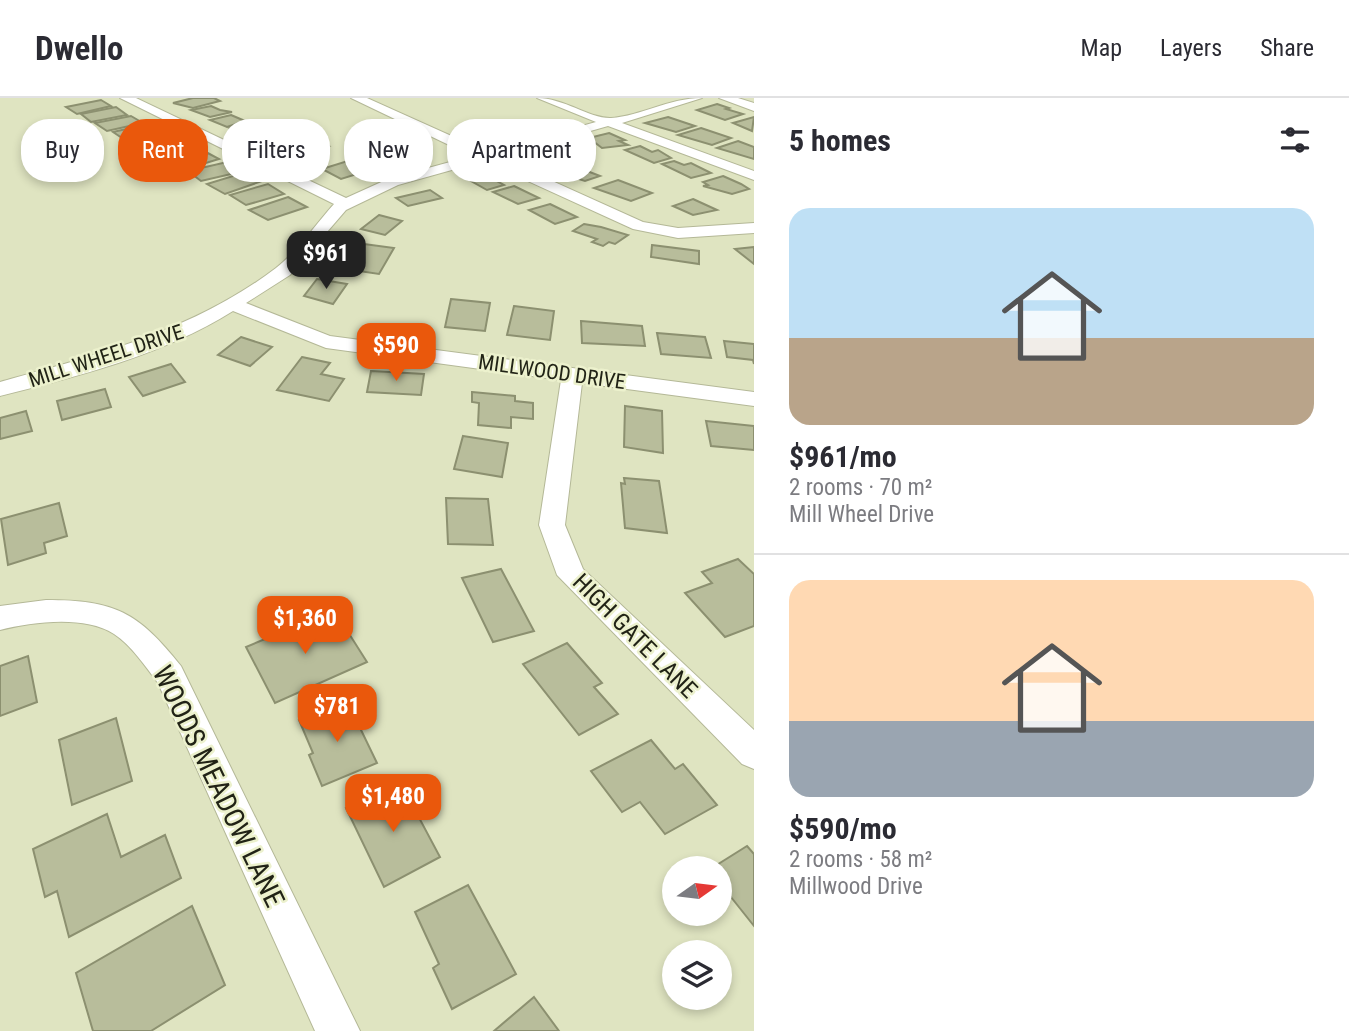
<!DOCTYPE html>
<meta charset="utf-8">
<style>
body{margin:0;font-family:"Roboto Condensed",sans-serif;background:#f2f2f3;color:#2b2b33;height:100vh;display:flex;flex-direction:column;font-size:26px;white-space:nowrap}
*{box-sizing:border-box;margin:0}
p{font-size:23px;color:#7c7c81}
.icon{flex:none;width:38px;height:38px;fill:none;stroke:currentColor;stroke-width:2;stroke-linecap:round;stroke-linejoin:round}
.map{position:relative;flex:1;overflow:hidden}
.panel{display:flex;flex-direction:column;background:#fff;width:595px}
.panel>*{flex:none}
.guide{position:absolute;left:21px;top:21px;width:626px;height:63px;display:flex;gap:14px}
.needle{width:46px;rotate:76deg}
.buttons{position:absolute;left:662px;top:758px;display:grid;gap:14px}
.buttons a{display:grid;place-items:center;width:70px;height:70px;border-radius:50%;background:#fff;box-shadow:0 4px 10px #0003;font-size:35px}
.price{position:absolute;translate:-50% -60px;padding:0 16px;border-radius:14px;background:#ea580c;color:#fff;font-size:23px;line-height:46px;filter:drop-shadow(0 2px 4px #0008)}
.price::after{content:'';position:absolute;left:50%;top:42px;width:21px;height:16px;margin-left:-10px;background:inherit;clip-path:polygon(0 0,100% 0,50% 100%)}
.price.current{background:#222;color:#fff}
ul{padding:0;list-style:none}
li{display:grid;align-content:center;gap:14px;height:371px;padding:0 35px}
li+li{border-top:2px solid #e1e1e2}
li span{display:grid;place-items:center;height:217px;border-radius:21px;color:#555}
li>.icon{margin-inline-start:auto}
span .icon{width:126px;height:126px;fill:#fffc;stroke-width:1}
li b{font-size:30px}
h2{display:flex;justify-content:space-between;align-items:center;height:84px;padding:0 35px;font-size:30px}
.chip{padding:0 24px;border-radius:28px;background:#fff;box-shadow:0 4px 10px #0003;font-size:24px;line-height:63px}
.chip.current{background:#ea580c;color:#fff}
header{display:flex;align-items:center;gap:42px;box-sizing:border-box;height:98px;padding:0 35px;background:#fff;border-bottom:2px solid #e1e1e2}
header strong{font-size:33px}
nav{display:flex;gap:38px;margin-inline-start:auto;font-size:24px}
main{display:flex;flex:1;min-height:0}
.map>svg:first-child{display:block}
.building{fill:#b8bd9b;stroke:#8c9070;stroke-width:2}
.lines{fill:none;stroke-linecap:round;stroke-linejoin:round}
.minor-casing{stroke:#b4b897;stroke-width:2}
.minor{fill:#fff;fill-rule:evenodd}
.labels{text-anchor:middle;stroke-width:5;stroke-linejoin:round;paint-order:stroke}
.far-street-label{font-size:21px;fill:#212316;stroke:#ecf1cd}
.street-label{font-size:24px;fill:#212316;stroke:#ecf1cd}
.near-street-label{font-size:28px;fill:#212316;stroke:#ecf1cd}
</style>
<header>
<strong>Dwello</strong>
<nav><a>Map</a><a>Layers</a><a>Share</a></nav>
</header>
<main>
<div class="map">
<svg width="754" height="933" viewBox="0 0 754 933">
<rect width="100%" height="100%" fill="#dfe4c1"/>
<g class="building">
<path d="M193,0H214L220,3L193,10L173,5Z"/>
<path d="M101,2L111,8L77,16L66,9Z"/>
<path d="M717,6L729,10L726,11L743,16L725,22L697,12Z"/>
<path d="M211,8L220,12L232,14L210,19L191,12Z"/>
<path d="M116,9L127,17L91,24L81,16Z"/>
<path d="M231,17L245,23L227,29L210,22Z"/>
<path d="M131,18L143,25L107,33L95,25Z"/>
<path d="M668,19L695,28L676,34L645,25Z"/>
<path d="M754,19L752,33L733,25Z"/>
<path d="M259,23L274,31L250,37L230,30Z"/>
<path d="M148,26L161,34L125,42L113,34Z"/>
<path d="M701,30L731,40L712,47L678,37Z"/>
<path d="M280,32L303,39L271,47L251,40Z"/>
<path d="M165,35L180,43L144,52L130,44Z"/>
<path d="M609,35L625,42L619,43L628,47L602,50L589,40Z"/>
<path d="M309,41L328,48L287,57L274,49Z"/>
<path d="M738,43L754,49V61L717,50Z"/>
<path d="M186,44L200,52L160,62L147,53Z"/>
<path d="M640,48L652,54L658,52L671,60L654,65L625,52Z"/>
<path d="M204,53L219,61L183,72L168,63Z"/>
<path d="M545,54L567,65L549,70L527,59Z"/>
<path d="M354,61L373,71L341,81L322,71Z"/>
<path d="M674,63L684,67L691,65L711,75L691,80L662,66Z"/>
<path d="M227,64L240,74L201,83L188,73Z"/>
<path d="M574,68L600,78L585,83L556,74Z"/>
<path d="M246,74L262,83L225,96L207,86Z"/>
<path d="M484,74L499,81L495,82L504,87L487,92L464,79Z"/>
<path d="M723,78L741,86L749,91L732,96L703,88L708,87L703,84Z"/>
<path d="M618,82L652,95L631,103L594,90Z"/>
<path d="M268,86L284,96L246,107L230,97Z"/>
<path d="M514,88L539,100L518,106L493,94Z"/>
<path d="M430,92L442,100L408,108L396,100Z"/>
<path d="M288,99L307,109L268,122L249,112Z"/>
<path d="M693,101L717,112L693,117L673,108Z"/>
<path d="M550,106L577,119L555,126L529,112Z"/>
<path d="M379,117L402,123L385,137L361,131Z"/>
<path d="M584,126L601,129L628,137L615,146L609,144L603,148L592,144L597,141L573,133Z"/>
<path d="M364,146L394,150L379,176L332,169L339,159L350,160Z"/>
<path d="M652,147L699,153V166L651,159Z"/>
<path d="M754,149V166L735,151Z"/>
<path d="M317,181L347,186L333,206L304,198Z"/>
<path d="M451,201L490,205L485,233L445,229Z"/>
<path d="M514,208L554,213L550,242L507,237Z"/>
<path d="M581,223L642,228L645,248L582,245Z"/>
<path d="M657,235L705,239L711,260L661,256Z"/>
<path d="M241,239L272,249L250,268L218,257Z"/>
<path d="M724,243L754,246V266L753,262L727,259Z"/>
<path d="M302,259L330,265L321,276L344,281L329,303L277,292Z"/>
<path d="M171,266L185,284L143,298L129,279Z"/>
<path d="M371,273L424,276L421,297L367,294Z"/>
<path d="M105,291L111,309L62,322L57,303Z"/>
<path d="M472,294L515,298V303L533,305V321L511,319V330L478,327L479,305L472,304Z"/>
<path d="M625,308L662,313L663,355L624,349Z"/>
<path d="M26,313L32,333L0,341V320Z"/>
<path d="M706,323L754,328V352L711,348Z"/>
<path d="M463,338L508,345L502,379L454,371Z"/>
<path d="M624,380L659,383L667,435L625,430L621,385L625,386Z"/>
<path d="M446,400L488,401L493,447L448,446Z"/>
<path d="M59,405L67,438L44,445L46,455L8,467L1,421Z"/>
<path d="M738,461L754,476V528L725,539L685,495L712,485L702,474Z"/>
<path d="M501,471L534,533L493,544L462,480Z"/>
<path d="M334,512L367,564L275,605L246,549Z"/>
<path d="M567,545L602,585L594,589L618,616L579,637L523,566Z"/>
<path d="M28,558L37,604L0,618V568Z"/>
<path d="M347,603L377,665L322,688L309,657L313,655L299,622Z"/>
<path d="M116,620L132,683L72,707L59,642Z"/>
<path d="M651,642L675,671L683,666L717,707L665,736L640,704L622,714L591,673Z"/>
<path d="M400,684L440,759L384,789L346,710Z"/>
<path d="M107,716L121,759L165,737L181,780L69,839L57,793L45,799L33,751Z"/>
<path d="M747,748L754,756V828L719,784V770H712Z"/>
<path d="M468,787L516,876L452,911L433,870L439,866L415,814Z"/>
<path d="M192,808L225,887L151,933H93L76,875Z"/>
<path d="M534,899L559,933H494Z"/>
</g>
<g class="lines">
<defs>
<g id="minor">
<path d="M120,0H136L346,100L388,81L472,58L351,0H367L487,54L596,24L537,0C564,0 591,21 611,20C641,18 669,0 702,0L622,25L754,73V82L608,28L499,59L643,124L678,130L754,125V135L678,140L633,131L484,63L398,87L346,112L290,177L246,205L330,238L754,294V308L582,285L565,427L583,471L754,632V671L742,666L557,477L539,427L561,282L326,250L233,213C163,257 79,278 0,298V284C97,257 195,232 276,170C298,153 316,126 334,106Z"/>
<path d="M719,0H738L754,5V13Z"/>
<path d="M46,502C115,502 138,514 181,568L360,933H315L158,585C145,568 132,548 114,536C84,517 33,524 0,532V508Z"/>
</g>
</defs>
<use href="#minor" class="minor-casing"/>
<use href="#minor" class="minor"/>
</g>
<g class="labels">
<g class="far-street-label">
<text transform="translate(106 258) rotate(-18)" y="7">MILL WHEEL DRIVE</text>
<text transform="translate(552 274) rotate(8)" y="7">MILLWOOD DRIVE</text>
</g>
<g class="street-label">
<text transform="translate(635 538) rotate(45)" y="8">HIGH GATE LANE</text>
</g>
<g class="near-street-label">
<text transform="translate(219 688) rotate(64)" y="10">WOODS MEADOW LANE</text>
</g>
</g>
</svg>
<div class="buttons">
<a><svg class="needle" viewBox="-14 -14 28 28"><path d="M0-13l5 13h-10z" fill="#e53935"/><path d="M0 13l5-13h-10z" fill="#7c7c81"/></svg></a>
<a><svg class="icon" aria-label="layers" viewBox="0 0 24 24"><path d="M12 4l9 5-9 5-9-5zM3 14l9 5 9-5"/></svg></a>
</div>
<b class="price current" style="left:326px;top:193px">$961</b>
<b class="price" style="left:396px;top:285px">$590</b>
<b class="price" style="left:305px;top:558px">$1,360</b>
<b class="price" style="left:337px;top:646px">$781</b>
<b class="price" style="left:393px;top:736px">$1,480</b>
<div class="guide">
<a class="chip">Buy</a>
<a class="chip current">Rent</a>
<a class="chip">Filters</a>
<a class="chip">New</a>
<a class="chip">Apartment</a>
</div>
</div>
<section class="panel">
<h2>5 homes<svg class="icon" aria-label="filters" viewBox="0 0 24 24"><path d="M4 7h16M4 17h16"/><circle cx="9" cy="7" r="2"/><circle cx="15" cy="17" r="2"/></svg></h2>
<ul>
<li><span style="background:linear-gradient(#bfe0f5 60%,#b9a48a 0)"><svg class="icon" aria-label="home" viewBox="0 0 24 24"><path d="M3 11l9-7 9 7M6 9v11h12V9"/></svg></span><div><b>$961/mo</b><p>2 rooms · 70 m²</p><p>Mill Wheel Drive</p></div></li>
<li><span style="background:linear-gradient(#ffd9b3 65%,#9aa5b1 0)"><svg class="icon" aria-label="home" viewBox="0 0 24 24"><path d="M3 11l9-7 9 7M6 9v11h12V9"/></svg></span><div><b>$590/mo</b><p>2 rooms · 58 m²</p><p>Millwood Drive</p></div></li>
</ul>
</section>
</main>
